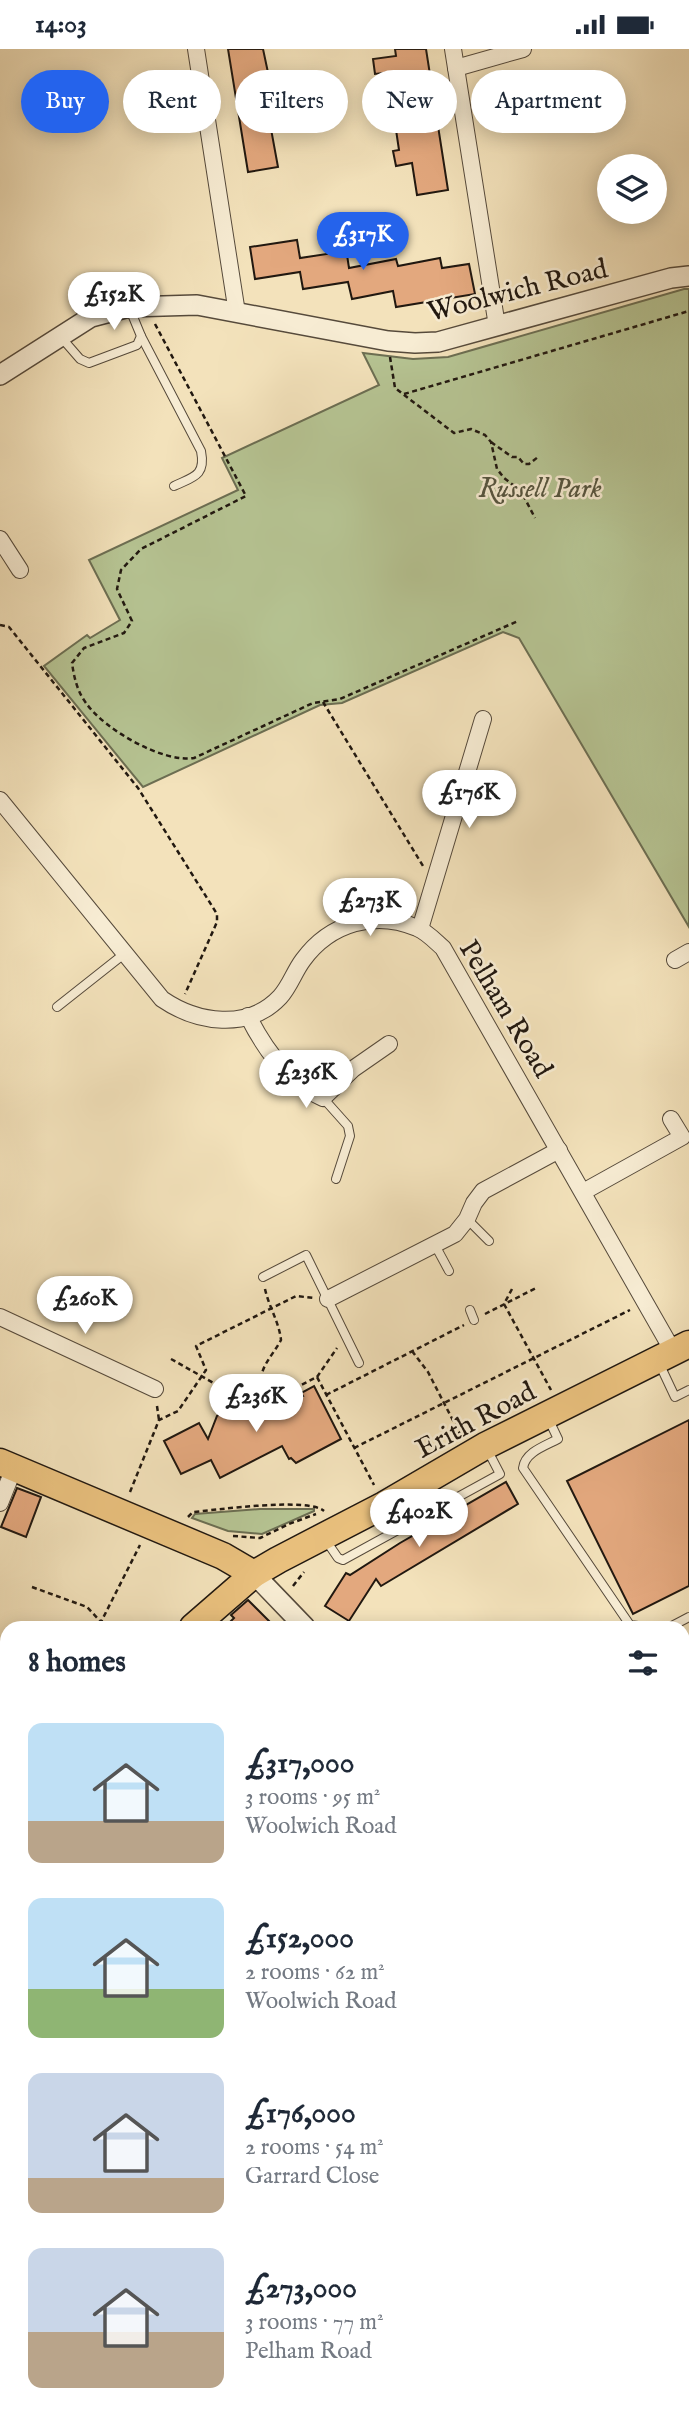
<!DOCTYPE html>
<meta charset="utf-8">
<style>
body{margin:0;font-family:"IM FELL English",serif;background:#f2f2f3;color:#1f2937;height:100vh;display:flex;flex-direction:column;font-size:26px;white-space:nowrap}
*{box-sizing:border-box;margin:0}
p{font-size:23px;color:#747a83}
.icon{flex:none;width:38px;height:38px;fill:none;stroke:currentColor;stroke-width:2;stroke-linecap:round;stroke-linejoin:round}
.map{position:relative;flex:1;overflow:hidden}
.side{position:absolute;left:0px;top:1572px;width:690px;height:800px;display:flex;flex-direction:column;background:#fff;border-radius:21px 21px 0 0;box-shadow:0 4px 18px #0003}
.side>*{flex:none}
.hud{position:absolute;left:21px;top:21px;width:648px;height:63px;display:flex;gap:14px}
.buttons{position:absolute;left:597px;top:105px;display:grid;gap:14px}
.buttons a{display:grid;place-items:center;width:70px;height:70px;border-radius:50%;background:#fff;box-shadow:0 4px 18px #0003;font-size:35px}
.price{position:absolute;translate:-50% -60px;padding:0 16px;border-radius:24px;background:#fff;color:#222;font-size:23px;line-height:46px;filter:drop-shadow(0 2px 4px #0008)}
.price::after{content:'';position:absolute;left:50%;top:42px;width:21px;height:16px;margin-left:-10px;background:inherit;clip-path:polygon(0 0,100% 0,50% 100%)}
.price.selected{background:#2563eb;color:#fff}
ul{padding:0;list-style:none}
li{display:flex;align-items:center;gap:21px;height:175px;padding:0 28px}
li span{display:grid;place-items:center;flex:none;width:196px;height:140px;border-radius:14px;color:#555}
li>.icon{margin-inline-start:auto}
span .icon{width:84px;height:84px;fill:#fffc;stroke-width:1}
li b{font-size:30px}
h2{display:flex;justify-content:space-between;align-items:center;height:84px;padding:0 28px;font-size:30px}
.chip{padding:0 24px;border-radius:32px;background:#fff;box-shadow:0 4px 18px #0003;font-size:24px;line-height:63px}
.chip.selected{background:#2563eb;color:#fff}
.status{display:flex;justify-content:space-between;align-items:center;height:49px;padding:0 35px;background:#fff;direction:ltr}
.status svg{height:19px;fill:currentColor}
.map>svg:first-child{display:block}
.green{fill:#b6c493;stroke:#6c6e52;stroke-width:2}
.building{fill:#e3a87e;stroke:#211810;stroke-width:2}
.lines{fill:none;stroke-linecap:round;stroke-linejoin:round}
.service-casing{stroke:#564a3b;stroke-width:10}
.minor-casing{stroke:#564a3b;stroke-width:18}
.tertiary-casing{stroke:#564a3b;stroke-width:22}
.primary-casing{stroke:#211810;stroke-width:29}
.path{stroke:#211810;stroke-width:2.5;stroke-dasharray:5 3.5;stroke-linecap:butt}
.service{stroke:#f7ecd3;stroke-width:8}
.minor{stroke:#f7ecd3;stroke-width:16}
.tertiary{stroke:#f7ecd3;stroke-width:19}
.primary{stroke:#eac17e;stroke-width:26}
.labels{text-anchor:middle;stroke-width:5;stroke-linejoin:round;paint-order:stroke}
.street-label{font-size:28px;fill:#211810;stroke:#f7ecd3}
.park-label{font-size:28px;font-style:italic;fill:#55543e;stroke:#f7ecd3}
</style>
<div class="status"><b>14:03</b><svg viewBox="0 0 49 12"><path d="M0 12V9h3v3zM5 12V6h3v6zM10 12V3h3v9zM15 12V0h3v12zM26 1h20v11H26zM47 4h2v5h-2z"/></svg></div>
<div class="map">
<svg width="689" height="2371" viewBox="0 0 689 2371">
<rect width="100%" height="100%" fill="#f3e2bb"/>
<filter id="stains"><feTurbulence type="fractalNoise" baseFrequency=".00286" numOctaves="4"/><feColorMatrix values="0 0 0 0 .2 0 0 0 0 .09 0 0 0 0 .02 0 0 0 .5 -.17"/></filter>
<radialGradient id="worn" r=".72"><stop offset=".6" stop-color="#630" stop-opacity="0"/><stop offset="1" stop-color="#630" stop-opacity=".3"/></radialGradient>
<g class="green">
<path d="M684,240H689V878L519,589L503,583L342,654L320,656L143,738L44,617L87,586L90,589L120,571L89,511L238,441L222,409L379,336L363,304L413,310L448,308Z"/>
<path d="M260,1460H314V1462L262,1485L228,1482L192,1469L195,1465Z"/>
<path d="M689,2280V2371H585L592,2364H682L683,2285Z"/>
<path d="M418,2364H559L564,2371H410Z"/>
</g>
<g class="building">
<path d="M228,0H263L270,33L264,34L274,79L271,80L278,118L248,123Z"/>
<path d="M395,0H426L448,141L417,146L412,114L396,117L393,102L399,101L392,54L403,52L399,22L375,25L373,10L396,7Z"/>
<path d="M342,173L349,219L396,210L398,217L440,209L442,219L469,215L475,245L396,258L393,242L352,250L348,233L303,240L300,223L255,230L250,198L297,191L300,209L327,205L323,176Z"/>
<path d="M314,1337L341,1390L296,1414L291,1409L289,1410L282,1397L220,1429L211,1411L181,1425L164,1392L199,1374L208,1390L217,1367L262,1342L273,1362L303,1347L301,1344Z"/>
<path d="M689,1371V1537L633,1565L567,1432Z"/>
<path d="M506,1433L518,1455L381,1537L376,1530L349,1572L325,1557L346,1524L350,1526L400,1494Z"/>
<path d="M17,1439L41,1448L26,1488L1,1478Z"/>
<path d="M248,1551L275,1578H225L234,1569L231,1566Z"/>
</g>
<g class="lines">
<defs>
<g id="service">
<path d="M60,287L80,310L89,314L137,296L141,287L129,258"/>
<path d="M141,287L201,402C206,427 193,428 174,437"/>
<path d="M57,958L124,905"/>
<path d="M323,1049L348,1077L350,1087L336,1130"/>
<path d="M467,1170L489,1192"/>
<path d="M435,1196L449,1222"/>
<path d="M263,1228L306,1206L359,1314"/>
<path d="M470,1261L474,1271"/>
<path d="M659,1314L675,1348L689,1341"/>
<path d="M548,1369L558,1390C545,1397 525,1403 523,1419L630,1576L646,1578"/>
<path d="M325,1490L338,1509L343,1511L500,1425L487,1400"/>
<path d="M670,1578L689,1568"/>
</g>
<g id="minor">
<path d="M196,0L237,264"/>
<path d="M453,0L497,277"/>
<path d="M456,19L523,0"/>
<path d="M0,490L20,521"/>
<path d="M0,751L162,950C197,974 248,982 280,948C290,937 294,923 303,911C330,874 375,861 417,879C427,883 435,892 443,899L674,1304"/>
<path d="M420,880L483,670"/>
<path d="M675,911L689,903"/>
<path d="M248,967C265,1001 288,1033 323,1049L353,1020L389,995"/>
<path d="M583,1143L682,1088L671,1070"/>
<path d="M328,1250L455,1185L467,1170L474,1154L483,1142L559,1101"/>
<path d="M0,1268L155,1340"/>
<path d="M0,1454L14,1419"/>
<path d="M682,1794L689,1789"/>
<path d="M0,1963L7,1959"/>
<path d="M0,2062L7,2076"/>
<path d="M682,2169L689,2165"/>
<path d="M297,2364L302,2371"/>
<path d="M51,2371L62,2364"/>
<path d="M384,2371L393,2364"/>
</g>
<g id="tertiary">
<path d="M0,326L91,268L129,258L197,256L388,292L415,294L438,293L671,229L689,227"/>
<path d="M254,1525L305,1578"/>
<path d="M682,1983L689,1991"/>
</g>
<g id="primary">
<path d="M0,1413L223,1507L254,1525"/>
<path d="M193,1578L254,1525L278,1511L384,1456L485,1397L689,1295"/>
<path d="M0,1751L7,1745"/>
</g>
</defs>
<use href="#service" class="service-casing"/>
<use href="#minor" class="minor-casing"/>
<use href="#tertiary" class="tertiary-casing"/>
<use href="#primary" class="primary-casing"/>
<g class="path">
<path d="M155,275L246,447L141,500L121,521L117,540L132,572L124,584L84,599L72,614C74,628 77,642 86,654C104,680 162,714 194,709L313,654L340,650L518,572"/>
<path d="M390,308L395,339L454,384L471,380L485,386L491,393L497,420L504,429L521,442L535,469"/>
<path d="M404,345L689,262"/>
<path d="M491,393L512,408H518L524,415H529L538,408"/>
<path d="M0,576L9,578L138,739L217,865V873L185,945"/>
<path d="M323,653L423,817"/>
<path d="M512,1240L504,1255L551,1341"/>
<path d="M485,1265L536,1239"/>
<path d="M412,1302L428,1323L461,1387"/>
<path d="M171,1310L242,1350L262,1339L301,1336L317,1328L374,1436"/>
<path d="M317,1328L337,1299"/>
<path d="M262,1339C257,1320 272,1308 281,1291C279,1273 269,1258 265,1240"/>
<path d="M326,1346L464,1276"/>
<path d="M157,1357L159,1371"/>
<path d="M354,1399L630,1261"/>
<path d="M130,1443L159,1371L178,1362L206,1321L196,1297L296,1247L314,1249"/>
<path d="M188,1468L193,1463C217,1461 308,1448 324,1462"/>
<path d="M233,1487L260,1489L289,1475L316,1465"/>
<path d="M293,1537L304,1523"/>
<path d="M32,1538L87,1558L101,1573L140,1496"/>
<path d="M682,2347L689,2341"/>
<path d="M662,2371L668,2364"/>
</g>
<use href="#service" class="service"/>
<use href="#minor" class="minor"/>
<use href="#tertiary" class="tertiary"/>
<use href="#primary" class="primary"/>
</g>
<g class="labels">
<g class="street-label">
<text transform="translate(517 240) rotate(-14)" y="10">Woolwich Road</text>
<text transform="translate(507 959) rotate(59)" y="10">Pelham Road</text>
<text transform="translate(475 1370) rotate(-28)" y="10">Erith Road</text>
</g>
<g class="park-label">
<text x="540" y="448">Russell Park</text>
</g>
</g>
<rect width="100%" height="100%" filter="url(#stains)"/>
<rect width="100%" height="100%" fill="url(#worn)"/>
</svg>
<div class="buttons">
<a><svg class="icon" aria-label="layers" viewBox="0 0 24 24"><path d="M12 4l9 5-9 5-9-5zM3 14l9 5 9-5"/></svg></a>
</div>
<b class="price selected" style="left:363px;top:223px">£317K</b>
<b class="price" style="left:114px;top:283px">£152K</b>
<b class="price" style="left:469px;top:781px">£176K</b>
<b class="price" style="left:370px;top:889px">£273K</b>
<b class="price" style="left:306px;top:1061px">£236K</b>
<b class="price" style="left:85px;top:1287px">£260K</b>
<b class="price" style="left:256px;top:1385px">£236K</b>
<b class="price" style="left:419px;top:1500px">£402K</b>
<div class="hud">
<a class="chip selected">Buy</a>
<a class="chip">Rent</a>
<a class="chip">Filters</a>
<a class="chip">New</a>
<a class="chip">Apartment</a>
</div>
<section class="side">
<h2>8 homes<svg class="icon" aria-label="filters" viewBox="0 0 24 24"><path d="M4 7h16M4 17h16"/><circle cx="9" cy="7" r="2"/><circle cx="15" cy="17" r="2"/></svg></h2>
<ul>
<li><span style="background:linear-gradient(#bfe0f5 70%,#b9a48a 0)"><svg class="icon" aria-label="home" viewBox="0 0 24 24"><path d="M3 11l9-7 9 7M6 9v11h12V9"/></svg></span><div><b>£317,000</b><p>3 rooms · 95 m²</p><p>Woolwich Road</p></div></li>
<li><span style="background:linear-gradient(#bfe0f5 65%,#8fb573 0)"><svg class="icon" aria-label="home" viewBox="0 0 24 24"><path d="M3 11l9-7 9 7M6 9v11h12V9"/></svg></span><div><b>£152,000</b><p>2 rooms · 62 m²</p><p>Woolwich Road</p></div></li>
<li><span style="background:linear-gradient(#c9d6e8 75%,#b9a48a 0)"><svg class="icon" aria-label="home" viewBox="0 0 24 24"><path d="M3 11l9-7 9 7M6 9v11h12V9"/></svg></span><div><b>£176,000</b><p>2 rooms · 54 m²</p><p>Garrard Close</p></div></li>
<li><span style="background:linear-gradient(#c9d6e8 60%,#b9a48a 0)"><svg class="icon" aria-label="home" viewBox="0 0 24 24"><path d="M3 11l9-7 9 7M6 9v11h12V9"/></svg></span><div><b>£273,000</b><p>3 rooms · 77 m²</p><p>Pelham Road</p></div></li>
</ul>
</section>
</div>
